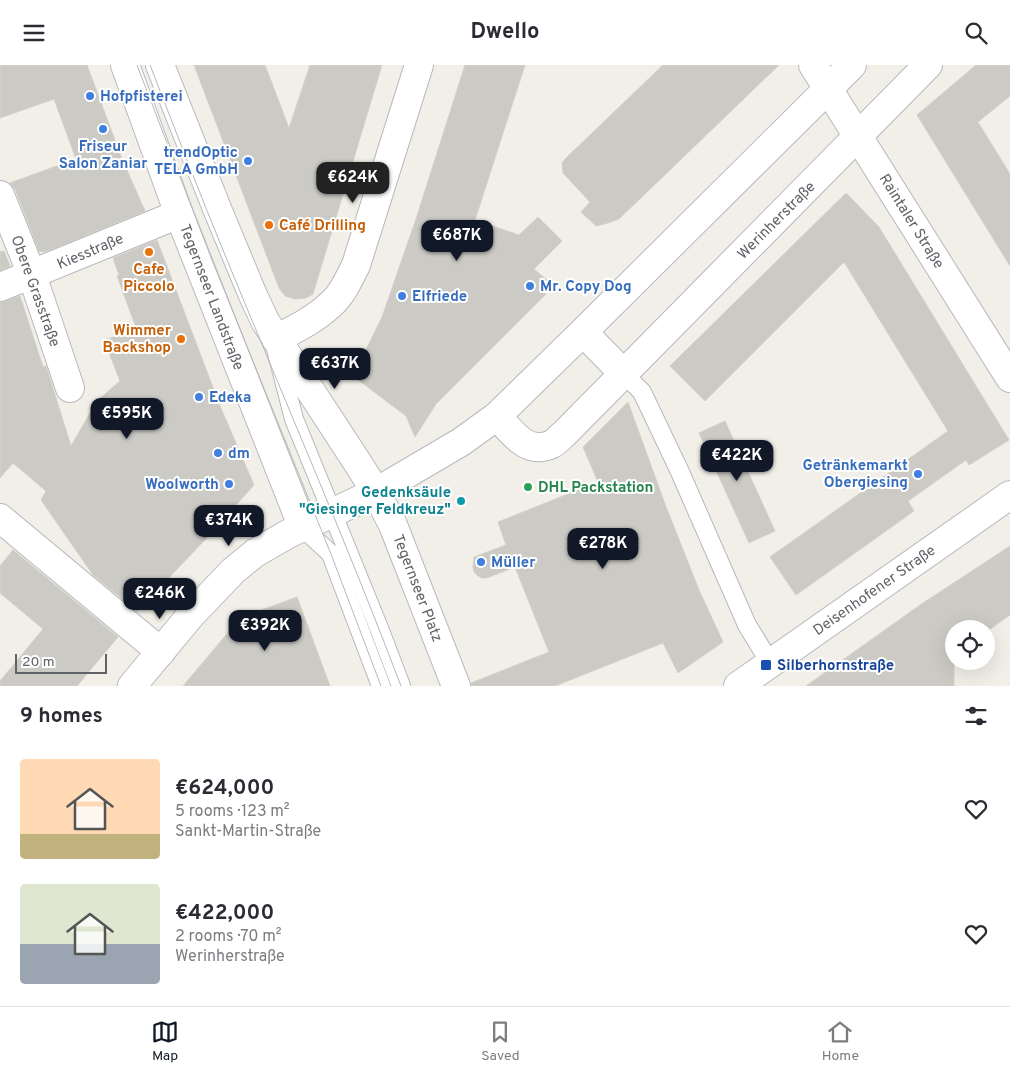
<!DOCTYPE html>
<meta charset="utf-8">
<style>
body{margin:0;font-family:Overpass,sans-serif;background:#f7f7f7;color:#2b2b33;height:100vh;display:flex;flex-direction:column;font-size:19px;white-space:nowrap}
*{box-sizing:border-box;margin:0}
p{font-size:16px;color:#7c7c81}
.icon{flex:none;width:28px;height:28px;fill:none;stroke:currentColor;stroke-width:2;stroke-linecap:round;stroke-linejoin:round}
.map{position:relative;height:621px;overflow:hidden}
.details{display:flex;flex-direction:column;background:#fff;flex:1}
.details>*{flex:none}
.fabs{position:absolute;left:945px;top:555px;display:grid;gap:10px}
.fabs a{display:grid;place-items:center;width:50px;height:50px;border-radius:50%;background:#fff;box-shadow:0 5px 20px #0002;font-size:25px}
.scale{position:absolute;left:15px;bottom:12px;width:92px;box-sizing:border-box;padding-left:5px;border:2px solid #5f6368;border-top:0;font-size:14px;line-height:18px;white-space:nowrap;color:#5f6368;-webkit-text-stroke:4px #fff;paint-order:stroke}
.price{position:absolute;translate:-50% -42px;padding:0 11px;border-radius:10px;background:#111827;color:#fff;font-size:16px;line-height:32px;filter:drop-shadow(0 1px 2px #0008)}
.price::after{content:'';position:absolute;left:50%;top:30px;width:15px;height:11px;margin-left:-8px;background:inherit;clip-path:polygon(0 0,100% 0,50% 100%)}
.price.on{background:#222;color:#fff}
ul{padding:0;list-style:none}
li{display:flex;align-items:center;gap:15px;height:125px;padding:0 20px}
li span{display:grid;place-items:center;flex:none;width:140px;height:100px;border-radius:5px;color:#555}
li>.icon{margin-inline-start:auto}
span .icon{width:60px;height:60px;fill:#fffc;stroke-width:1}
li b{font-size:21px}
h2{display:flex;justify-content:space-between;align-items:center;height:60px;padding:0 20px;font-size:21px}
header{display:flex;justify-content:space-between;align-items:center;height:65px;padding:0 20px;background:#fff;font-size:22px;font-weight:700}
.tabs{display:flex;justify-content:space-around;align-items:center;height:70px;border-top:1px solid #e1e1e2;background:#fff;font-size:14px;color:#7c7c81}
.tabs a{display:grid;justify-items:center;gap:2px}
.tabs .on{color:#111827}
.map>svg:first-child{display:block}
.building{fill:#cccac5;stroke:#d6d1c6}
.lines{fill:none;stroke-linecap:round;stroke-linejoin:round}
.lane-casing{stroke:#b5b8bc;stroke-width:20}
.street-casing{stroke:#b5b8bc;stroke-width:30}
.secondary-casing{stroke:#b6babf;stroke-width:30}
.lane{stroke:#fff;stroke-width:18}
.street{stroke:#fff;stroke-width:28}
.secondary{stroke:#fff;stroke-width:28}
.tram{stroke:#b6b7b8;stroke-width:1}
.shop-dot{fill:#3f7fe0;stroke:#fff;stroke-width:2}
.food-dot{fill:#e8710a;stroke:#fff;stroke-width:2}
.leisure-dot{fill:#2e9e5b;stroke:#fff;stroke-width:2}
.culture-dot{fill:#0f9aa8;stroke:#fff;stroke-width:2}
.transit-dot{fill:#1a4fb4;stroke:#fff;stroke-width:2}
.labels{text-anchor:middle;stroke-width:4;stroke-linejoin:round;paint-order:stroke}
.shop-label{font-size:15px;font-weight:bold;fill:#366cbe;stroke:#fff;text-anchor:start}
.street-label{font-size:15px;fill:#5f6368;stroke:#fff}
.food-label{font-size:15px;font-weight:bold;fill:#c56008;stroke:#fff;text-anchor:start}
.leisure-label{font-size:15px;font-weight:bold;fill:#27864d;stroke:#fff;text-anchor:start}
.culture-label{font-size:15px;font-weight:bold;fill:#0d838f;stroke:#fff;text-anchor:end}
.transit-label{font-size:15px;font-weight:bold;fill:#164399;stroke:#fff;text-anchor:start}
</style>
<header><svg class="icon" aria-label="menu" viewBox="0 0 24 24"><path d="M4 6h16M4 12h16M4 18h16"/></svg>Dwello<svg class="icon" aria-label="search" viewBox="0 0 24 24"><circle cx="10" cy="10" r="6"/><path d="M15 15l6 6"/></svg></header>
<div class="map">
<svg width="1010" height="621" viewBox="0 0 1010 621">
<rect width="100%" height="100%" fill="#f1efe8"/>
<g class="building">
<path d="M0,0H87L122,94L145,146L55,183L44,187L39,186L15,124L10,118L76,94L54,34L0,53Z"/>
<path d="M194,0H265L289,63L310,0H382L313,229L306,233L295,234L285,231L279,223Z"/>
<path d="M465,0H525L475,155L519,170L538,152L562,176L534,204L554,221L436,339L415,372L406,351L353,311L382,252L416,154Z"/>
<path d="M663,0H779L619,154L608,158L596,161L581,147L590,137L563,108L562,98L566,93Z"/>
<path d="M976,0H1010V31L978,57L1010,109V201L917,50Z"/>
<path d="M846,128L879,162L1009,375L969,400L966,395L908,436L914,446L796,530L770,492L948,366L844,197L705,336L670,301Z"/>
<path d="M157,175L220,341L254,420L202,478L137,546L93,510L41,435L46,426L13,398L0,413V237L6,236L20,231L43,302L46,301L71,381L97,336L120,316L104,275L137,265L117,211L119,210L113,193Z"/>
<path d="M4,186L10,201L0,205V187Z"/>
<path d="M628,337L665,439L699,525L723,577L678,608L663,578L555,621H471V618L549,587L515,502L487,513H482L478,511L474,507L473,502L474,492L506,480L498,457L598,417L583,382Z"/>
<path d="M725,356L775,466L749,478L699,368Z"/>
<path d="M1010,481V550L986,567V564H954V621H806L920,540Z"/>
<path d="M13,485L118,572L77,621H0V616L43,564L0,528V501Z"/>
<path d="M297,532L330,621H183L242,551H245Z"/>
</g>
<g class="lines">
<defs>
<g id="lane">
<path d="M276,284L294,354L379,563L401,621"/>
<path d="M624,309L642,327L680,407L747,560L771,599"/>
<path d="M303,463L331,489L381,621"/>
</g>
<g id="street">
<path d="M813,0L1010,313"/>
<path d="M0,130L32,210L70,323"/>
<path d="M0,222L179,149"/>
<path d="M583,267L624,309"/>
<path d="M276,274C295,264 314,255 330,240C342,230 349,214 356,200L419,0"/>
<path d="M497,351C512,367 527,391 552,379C556,377 560,372 564,369L928,0"/>
<path d="M0,453L161,587"/>
</g>
<g id="secondary">
<path d="M125,0L179,149L303,463"/>
<path d="M160,0L218,146L252,228L265,256L359,400L376,427L393,460L456,621"/>
<path d="M132,621L191,550L233,506L255,488L288,469L376,427L461,377L497,351L583,267L852,0"/>
<path d="M738,621L1010,430"/>
</g>
</defs>
<use href="#lane" class="lane-casing"/>
<use href="#street" class="street-casing"/>
<use href="#secondary" class="secondary-casing"/>
<use href="#lane" class="lane"/>
<use href="#street" class="street"/>
<use href="#secondary" class="secondary"/>
<g class="tram">
<path d="M137,0L212,195L331,489L381,621"/>
<path d="M150,0C175,64 199,127 225,190C284,334 346,476 401,621"/>
</g>
</g>
<g class="shop-dot">
<circle cx="90" cy="31" r="5"/>
<circle cx="103" cy="64" r="5"/>
<circle cx="248" cy="96" r="5"/>
<circle cx="530" cy="221" r="5"/>
<circle cx="402" cy="231" r="5"/>
<circle cx="199" cy="332" r="5"/>
<circle cx="218" cy="388" r="5"/>
<circle cx="918" cy="409" r="5"/>
<circle cx="229" cy="419" r="5"/>
<circle cx="481" cy="497" r="5"/>
</g>
<g class="food-dot">
<circle cx="269" cy="160" r="5"/>
<circle cx="149" cy="187" r="5"/>
<circle cx="181" cy="274" r="5"/>
</g>
<circle class="leisure-dot" cx="528" cy="422" r="5"/>
<circle class="culture-dot" cx="461" cy="436" r="5"/>
<rect class="transit-dot" x="760" y="594" width="12" height="12" rx="2.5"/>
<g class="labels">
<g class="shop-label">
<text x="100" y="36">Hofpfisterei</text>
<text x="103" y="86" text-anchor="middle">Friseur<tspan x="103" dy="17">Salon Zaniar</tspan></text>
<text x="238" y="92" text-anchor="end">trendOptic<tspan x="238" dy="17">TELA GmbH</tspan></text>
<text x="540" y="226">Mr. Copy Dog</text>
<text x="412" y="236">Elfriede</text>
<text x="209" y="337">Edeka</text>
<text x="228" y="393">dm</text>
<text x="908" y="405" text-anchor="end">Getränkemarkt<tspan x="908" dy="17">Obergiesing</tspan></text>
<text x="219" y="424" text-anchor="end">Woolworth</text>
<text x="491" y="502">Müller</text>
</g>
<g class="street-label">
<text transform="translate(776 155) rotate(-45)" y="5">Werinherstraße</text>
<text transform="translate(912 156) rotate(58)" y="5">Raintaler Straße</text>
<text transform="translate(90 186) rotate(-23)" y="5">Kiesstraße</text>
<text transform="translate(36 226) rotate(70)" y="5">Obere Grasstraße</text>
<text transform="translate(212 232) rotate(69)" y="5">Tegernseer Landstraße</text>
<text transform="translate(418 523) rotate(69)" y="5">Tegernseer Platz</text>
<text transform="translate(874 525) rotate(-35)" y="5">Deisenhofener Straße</text>
</g>
<g class="food-label">
<text x="279" y="165">Café Drilling</text>
<text x="149" y="209" text-anchor="middle">Cafe<tspan x="149" dy="17">Piccolo</tspan></text>
<text x="171" y="270" text-anchor="end">Wimmer<tspan x="171" dy="17">Backshop</tspan></text>
</g>
<g class="leisure-label">
<text x="538" y="427">DHL Packstation</text>
</g>
<g class="culture-label">
<text x="451" y="432">Gedenksäule<tspan x="451" dy="17">"Giesinger Feldkreuz"</tspan></text>
</g>
<g class="transit-label">
<text x="777" y="605">Silberhornstraße</text>
</g>
</g>
</svg>
<div class="fabs">
<a><svg class="icon" aria-label="locate" viewBox="0 0 24 24"><circle cx="12" cy="12" r="6"/><path d="M12 2v4M12 18v4M2 12h4M18 12h4"/></svg></a>
</div>
<div class="scale">20 m</div>
<b class="price on" style="left:353px;top:139px">€624K</b>
<b class="price" style="left:457px;top:197px">€687K</b>
<b class="price" style="left:335px;top:325px">€637K</b>
<b class="price" style="left:127px;top:375px">€595K</b>
<b class="price" style="left:737px;top:417px">€422K</b>
<b class="price" style="left:229px;top:482px">€374K</b>
<b class="price" style="left:603px;top:505px">€278K</b>
<b class="price" style="left:160px;top:555px">€246K</b>
<b class="price" style="left:265px;top:587px">€392K</b>
</div>
<section class="details">
<h2>9 homes<svg class="icon" aria-label="filters" viewBox="0 0 24 24"><path d="M4 7h16M4 17h16"/><circle cx="9" cy="7" r="2"/><circle cx="15" cy="17" r="2"/></svg></h2>
<ul>
<li><span style="background:linear-gradient(#ffd9b3 75%,#c2b280 0)"><svg class="icon" aria-label="home" viewBox="0 0 24 24"><path d="M3 11l9-7 9 7M6 9v11h12V9"/></svg></span><div><b>€624,000</b><p>5 rooms · 123 m²</p><p>Sankt-Martin-Straße</p></div><svg class="icon" aria-label="heart" viewBox="0 0 24 24"><path d="M12 20l-8-8c-3-5 5-10 8-4 3-6 11-1 8 4z"/></svg></li>
<li><span style="background:linear-gradient(#dfe7d0 60%,#9aa5b1 0)"><svg class="icon" aria-label="home" viewBox="0 0 24 24"><path d="M3 11l9-7 9 7M6 9v11h12V9"/></svg></span><div><b>€422,000</b><p>2 rooms · 70 m²</p><p>Werinherstraße</p></div><svg class="icon" aria-label="heart" viewBox="0 0 24 24"><path d="M12 20l-8-8c-3-5 5-10 8-4 3-6 11-1 8 4z"/></svg></li>
</ul>
</section>
<nav class="tabs">
<a class="on"><svg class="icon" aria-label="map" viewBox="0 0 24 24"><path d="M3 6l6-2 6 2 6-2v14l-6 2-6-2-6 2zM9 4v14M15 6v14"/></svg>Map</a>
<a><svg class="icon" aria-label="saved" viewBox="0 0 24 24"><path d="M7 4h10v16l-5-4-5 4z"/></svg>Saved</a>
<a><svg class="icon" aria-label="home" viewBox="0 0 24 24"><path d="M3 11l9-7 9 7M6 9v11h12V9"/></svg>Home</a>
</nav>
